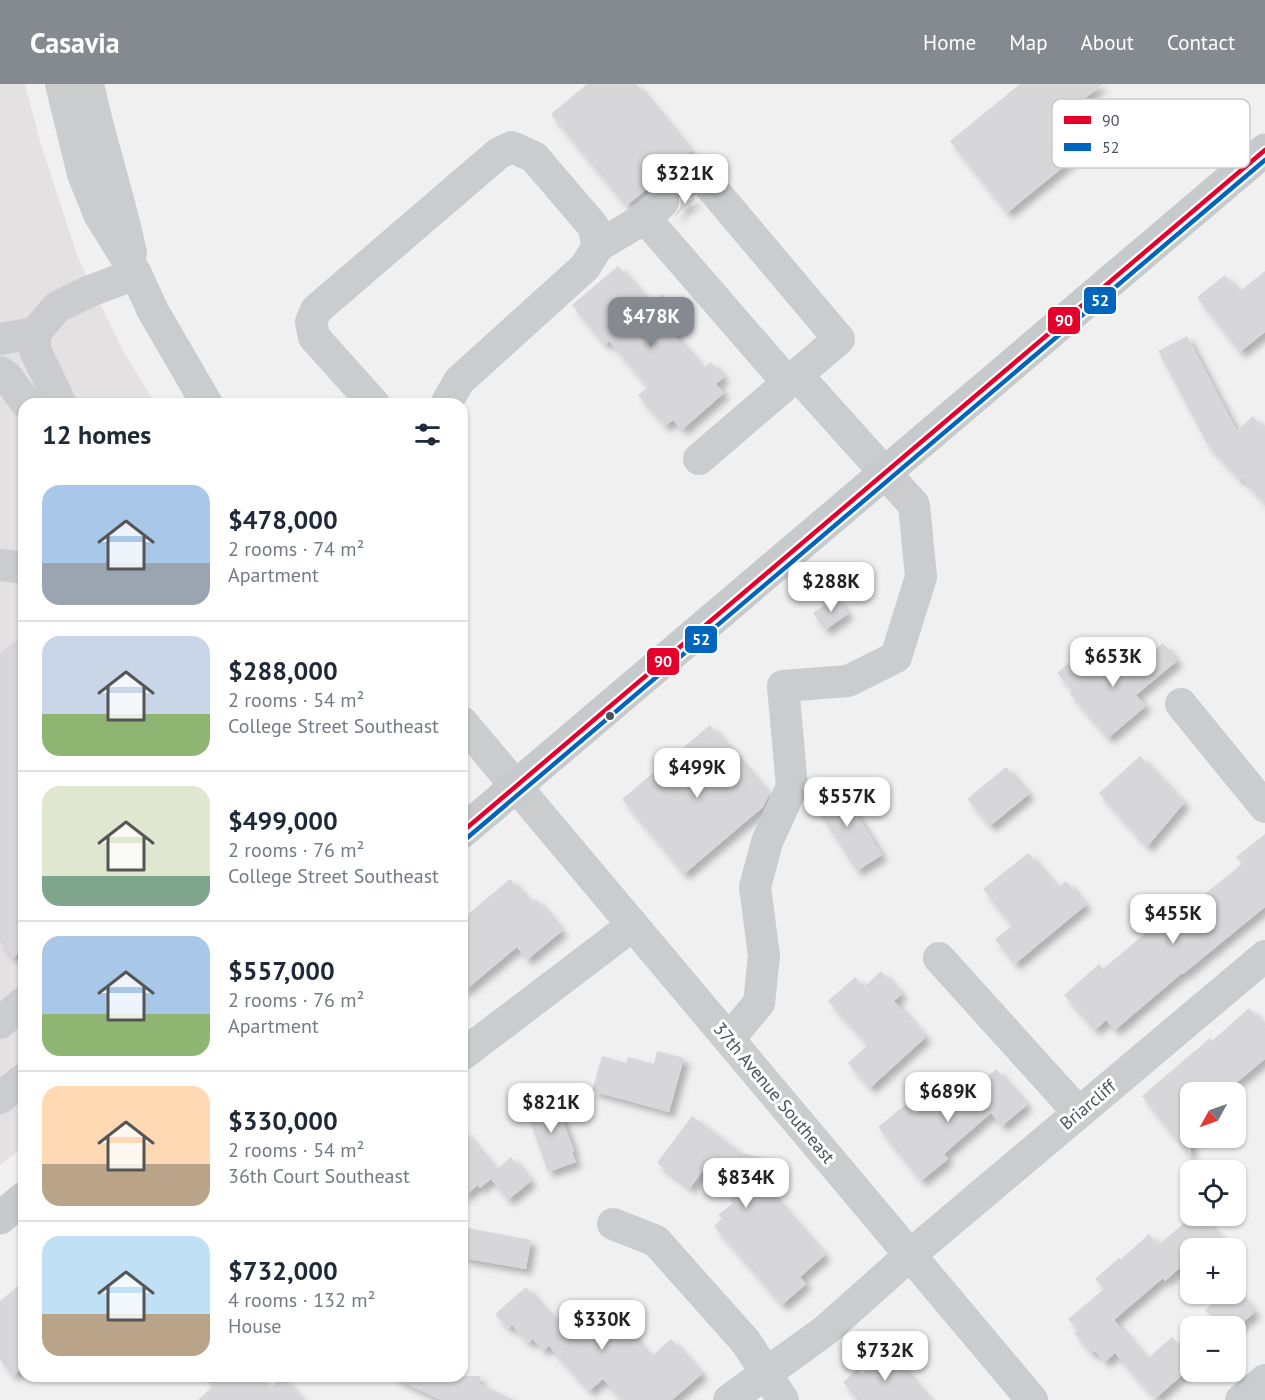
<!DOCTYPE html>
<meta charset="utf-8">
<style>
body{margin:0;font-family:"PT Sans",sans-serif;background:#f6f6f7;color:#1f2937;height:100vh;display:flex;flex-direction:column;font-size:22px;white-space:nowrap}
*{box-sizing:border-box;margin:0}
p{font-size:20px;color:#747a83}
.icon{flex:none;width:33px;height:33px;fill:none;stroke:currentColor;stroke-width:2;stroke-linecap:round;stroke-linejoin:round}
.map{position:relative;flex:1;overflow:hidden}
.sheet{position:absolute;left:18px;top:314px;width:450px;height:984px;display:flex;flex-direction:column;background:#fff;border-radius:18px;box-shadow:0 2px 4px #0004}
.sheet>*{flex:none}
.needle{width:39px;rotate:230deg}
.tools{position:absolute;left:1180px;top:998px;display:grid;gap:12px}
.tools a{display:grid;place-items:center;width:66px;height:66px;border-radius:12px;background:#fff;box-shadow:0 2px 4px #0004;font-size:30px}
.price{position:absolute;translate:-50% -51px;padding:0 14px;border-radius:12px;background:#fff;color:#222;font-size:20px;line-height:39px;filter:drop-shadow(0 2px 3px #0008)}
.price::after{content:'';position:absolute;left:50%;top:36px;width:18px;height:14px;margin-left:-9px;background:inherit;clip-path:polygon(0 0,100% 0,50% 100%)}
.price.selected{background:#848a8f;color:#fff}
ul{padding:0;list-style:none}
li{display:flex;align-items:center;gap:18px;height:150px;padding:0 24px}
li+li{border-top:2px solid #e0e1e3}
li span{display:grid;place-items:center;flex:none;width:168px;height:120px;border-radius:18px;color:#555}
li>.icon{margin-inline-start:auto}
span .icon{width:72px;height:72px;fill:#fffc;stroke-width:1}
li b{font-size:26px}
h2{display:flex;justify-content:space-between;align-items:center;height:72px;padding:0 24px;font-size:26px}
header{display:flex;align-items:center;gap:36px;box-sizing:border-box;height:84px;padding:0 30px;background:#848a8f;color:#fff}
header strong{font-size:28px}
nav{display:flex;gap:33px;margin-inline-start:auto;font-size:21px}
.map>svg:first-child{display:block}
.education{fill:#e3e1e2}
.building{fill:#d7d7d9;filter:url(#shadow)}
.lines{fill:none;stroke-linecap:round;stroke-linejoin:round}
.minor{stroke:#cbccce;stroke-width:32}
.major{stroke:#c6cacc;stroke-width:33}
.bus-1-casing{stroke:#fff;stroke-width:9}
.bus-2-casing{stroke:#fff;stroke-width:9}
.bus-1{stroke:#e4002b;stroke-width:4.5}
.bus-2{stroke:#0065bd;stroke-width:4.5}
.bus-dot{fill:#49535b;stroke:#fff;stroke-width:2}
.labels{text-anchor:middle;stroke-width:6;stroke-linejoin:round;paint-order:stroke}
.street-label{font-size:18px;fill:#49535b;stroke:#fff}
.key{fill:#fff;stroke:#c8cbce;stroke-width:1.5}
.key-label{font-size:16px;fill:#49535b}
.line-badge{stroke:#fff;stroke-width:2}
.badge-label{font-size:16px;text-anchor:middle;font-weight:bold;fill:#fff}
</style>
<header>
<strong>Casavia</strong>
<nav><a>Home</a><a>Map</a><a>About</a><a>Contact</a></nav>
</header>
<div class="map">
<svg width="1265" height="1316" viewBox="0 0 1265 1316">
<defs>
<filter id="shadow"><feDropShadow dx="5.5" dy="5.5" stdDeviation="3" flood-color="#0004"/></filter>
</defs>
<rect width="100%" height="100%" fill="#f1f0f0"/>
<path class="education" d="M0,0H25L39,54L78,174L122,265L155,319L24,320V1062L0,1081Z"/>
<g class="building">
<path d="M587,0H636L691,67L670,85L672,87L668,92L667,101H659L650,106L648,104L626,122L551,30Z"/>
<path d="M1020,0H1103L1079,19L1096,40L1065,65L1073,75L1007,129L950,57Z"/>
<path d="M694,114L695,116L673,134L680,124L681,116L687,117Z"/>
<path d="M618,182L651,220L662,210L686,237L673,249L703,284L711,278L724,293L716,300L724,309L682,346L673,336L665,342L638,311L648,303L609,257L605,261L572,221Z"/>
<path d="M1265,187V248L1240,268L1197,213L1225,191L1239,208Z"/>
<path d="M1187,252L1237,347L1253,332L1265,346V420L1242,394L1240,396L1208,361L1158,267Z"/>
<path d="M836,513L848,530L825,546L813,529Z"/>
<path d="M24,550V865L13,874L0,858V570Z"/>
<path d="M1163,559L1177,577L1136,611L1146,622L1108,654L1070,610L1073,607L1057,589L1084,566L1105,591L1113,584L1122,594Z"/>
<path d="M710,641L769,710L763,723L684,790L622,715Z"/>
<path d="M1140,672L1184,719L1147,763L1099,709Z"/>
<path d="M1006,683L1029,710L990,742L967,715Z"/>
<path d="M838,701L882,771L857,787L812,717Z"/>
<path d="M1265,750V823L1183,890L1182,889L1115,946L1106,936L1095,946L1064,911L1099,880L1103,885L1181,819L1186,825L1242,780L1236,773Z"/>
<path d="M1028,769L1057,804L1066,797L1086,821L1015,880L995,855L1012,842L983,805Z"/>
<path d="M510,795L531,819L536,815L562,847L527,876L517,863L462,909V835Z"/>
<path d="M881,887L902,910L894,917L926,953L870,1004L848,979L868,961L828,917L855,893L864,903Z"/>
<path d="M1249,924L1265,942V975L1225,1008H1191V1074L1142,1012L1210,954L1212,957Z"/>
<path d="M657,967L684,974L669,1028L592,1007L602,972L626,979L628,973L654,980Z"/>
<path d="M996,985L1027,1021L1002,1042L991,1029L944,1070L948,1075L921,1097L878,1043L905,1021L914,1031L937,1011L944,1019L955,1009L961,1016Z"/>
<path d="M554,1012L574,1067L572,1068L576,1078L548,1088L525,1023Z"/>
<path d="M692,1032L741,1069L769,1075L764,1101L825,1171L800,1193L806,1200L782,1221L714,1142L722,1135L718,1131L733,1119L730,1116L735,1112L703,1087L690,1104L657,1079Z"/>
<path d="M462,1045L496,1086L511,1073L531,1097L508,1116L491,1095L480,1104L478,1101L462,1114Z"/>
<path d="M1194,1131H1201L1230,1164H1191V1174L1165,1197L1163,1194L1114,1236L1147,1275L1172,1253L1185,1268L1179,1273L1189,1285L1155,1315L1115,1269L1105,1278L1095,1267L1092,1270L1074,1249L1078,1246L1068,1235L1104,1205L1095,1195L1119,1174L1121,1175L1149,1150L1158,1161Z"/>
<path d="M462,1143L531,1156L526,1185L462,1174Z"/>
<path d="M24,1197V1283L13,1292L0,1276V1217Z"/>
<path d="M526,1203L555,1237L575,1220L594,1241L599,1237L606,1246L619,1235L651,1273L671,1255L702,1290L672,1316H622L603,1295L589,1307L549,1262L543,1267L533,1255L528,1259L512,1241L508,1245L495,1230Z"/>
<path d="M1236,1206L1255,1228L1239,1242H1220L1205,1226L1226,1209H1236Z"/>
<path d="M889,1267L930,1316H858L843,1298L858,1285L862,1290Z"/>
<path d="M203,1292H258L269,1305L282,1293L303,1316H198L213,1302Z"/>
<path d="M390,1292H481L478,1299L514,1316H441Z"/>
</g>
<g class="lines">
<g class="minor">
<path d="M61,0L83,90L99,130L136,190L153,227L207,320"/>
<path d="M88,0C100,57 119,112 131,169"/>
<path d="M685,99L699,89L839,255L797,291"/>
<path d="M663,118L645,134L788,299"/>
<path d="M598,162L645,134"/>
<path d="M35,249V266L61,320"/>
<path d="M0,255L35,249L57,223L90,207L136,190"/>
<path d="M0,288L7,293L27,320"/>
<path d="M374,320L314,253L311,238L316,226L499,69L512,63L534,73L593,142L598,162L585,183L459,297L446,320"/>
<path d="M699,375L797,291L914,421L921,493L896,573L848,597L783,602L792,703L767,758L755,803L764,872L759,919L729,955"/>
<path d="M0,481L24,484"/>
<path d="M1181,620L1265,723"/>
<path d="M462,638L1032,1316"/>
<path d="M939,874L1079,1029"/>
<path d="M0,939L24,918"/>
<path d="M462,971L633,841"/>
<path d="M0,1014L24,995"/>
<path d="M613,1140L656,1157L746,1258L783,1316"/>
<path d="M729,1316L826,1246L910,1171L1265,872"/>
<path d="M1241,1316L1265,1296"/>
</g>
<g class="major">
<path d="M462,748L1265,66"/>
<path d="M0,1134L24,1114"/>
</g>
<defs>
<path id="bus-1" d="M462,748L1265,66"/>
<path id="bus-2" d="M467,754L1265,76"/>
</defs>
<use href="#bus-1" class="bus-1-casing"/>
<use href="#bus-2" class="bus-2-casing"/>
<use href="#bus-1" class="bus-1"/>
<use href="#bus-2" class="bus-2"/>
</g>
<circle class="bus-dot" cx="610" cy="632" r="5"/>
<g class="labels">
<g class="street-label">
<text transform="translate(774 1009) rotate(50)" y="6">37th Avenue Southeast</text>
<text transform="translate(1088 1021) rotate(-40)" y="6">Briarcliff</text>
</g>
</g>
<rect x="1052" y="15" width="198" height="69" rx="9" class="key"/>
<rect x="1064" y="32" width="27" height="8" fill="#e4002b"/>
<rect x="1064" y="59" width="27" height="8" fill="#0065bd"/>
<g class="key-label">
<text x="1102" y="42">90</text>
<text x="1102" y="69">52</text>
</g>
<g class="line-badge">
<rect x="1083" y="202" width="34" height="29" rx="6" fill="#0065bd"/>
<rect x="1047" y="222" width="34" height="29" rx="6" fill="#e4002b"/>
<rect x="684" y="541" width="34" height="29" rx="6" fill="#0065bd"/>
<rect x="646" y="563" width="34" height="29" rx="6" fill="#e4002b"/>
</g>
<g class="badge-label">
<text x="1100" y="222">52</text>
<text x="1064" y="242">90</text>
<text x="701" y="561">52</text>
<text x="663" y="583">90</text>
</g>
</svg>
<div class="tools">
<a><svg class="needle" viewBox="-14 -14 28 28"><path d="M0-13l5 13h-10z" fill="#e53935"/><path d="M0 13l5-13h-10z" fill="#747a83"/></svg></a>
<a><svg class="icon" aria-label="locate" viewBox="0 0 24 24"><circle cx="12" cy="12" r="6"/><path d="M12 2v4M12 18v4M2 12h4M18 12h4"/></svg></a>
<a>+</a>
<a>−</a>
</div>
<b class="price" style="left:685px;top:121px">$321K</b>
<b class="price selected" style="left:651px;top:264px">$478K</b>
<b class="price" style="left:831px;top:529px">$288K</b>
<b class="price" style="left:1113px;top:604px">$653K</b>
<b class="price" style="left:697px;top:715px">$499K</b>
<b class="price" style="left:847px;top:744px">$557K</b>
<b class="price" style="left:1173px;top:861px">$455K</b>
<b class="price" style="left:948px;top:1039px">$689K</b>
<b class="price" style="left:551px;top:1050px">$821K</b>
<b class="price" style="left:746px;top:1125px">$834K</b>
<b class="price" style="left:602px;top:1267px">$330K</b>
<b class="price" style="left:885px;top:1298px">$732K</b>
<section class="sheet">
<h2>12 homes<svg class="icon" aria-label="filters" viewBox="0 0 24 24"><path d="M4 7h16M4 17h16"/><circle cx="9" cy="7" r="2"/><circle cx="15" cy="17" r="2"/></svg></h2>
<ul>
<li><span style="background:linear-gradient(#a9c7e8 65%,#9aa5b1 0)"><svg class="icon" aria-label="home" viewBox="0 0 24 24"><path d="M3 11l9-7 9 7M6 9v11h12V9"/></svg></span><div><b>$478,000</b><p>2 rooms · 74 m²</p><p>Apartment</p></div></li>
<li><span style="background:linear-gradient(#c9d6e8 65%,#8fb573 0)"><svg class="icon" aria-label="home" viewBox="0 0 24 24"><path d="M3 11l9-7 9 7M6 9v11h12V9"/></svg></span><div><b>$288,000</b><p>2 rooms · 54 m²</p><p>College Street Southeast</p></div></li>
<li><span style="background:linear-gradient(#dfe7d0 75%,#7fa58c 0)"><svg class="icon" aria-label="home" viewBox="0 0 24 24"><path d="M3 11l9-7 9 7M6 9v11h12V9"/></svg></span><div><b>$499,000</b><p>2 rooms · 76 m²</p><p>College Street Southeast</p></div></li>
<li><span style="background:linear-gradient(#a9c7e8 65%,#8fb573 0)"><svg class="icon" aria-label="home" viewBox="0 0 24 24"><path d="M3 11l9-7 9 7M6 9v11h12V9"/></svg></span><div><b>$557,000</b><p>2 rooms · 76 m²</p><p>Apartment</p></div></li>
<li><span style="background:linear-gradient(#ffd9b3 65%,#b9a48a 0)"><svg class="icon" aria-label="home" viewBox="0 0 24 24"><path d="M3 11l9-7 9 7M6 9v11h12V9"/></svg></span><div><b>$330,000</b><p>2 rooms · 54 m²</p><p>36th Court Southeast</p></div></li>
<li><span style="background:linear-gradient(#bfe0f5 65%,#b9a48a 0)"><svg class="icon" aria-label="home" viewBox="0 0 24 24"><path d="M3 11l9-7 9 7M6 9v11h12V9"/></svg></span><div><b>$732,000</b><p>4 rooms · 132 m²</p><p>House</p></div></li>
</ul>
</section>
</div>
